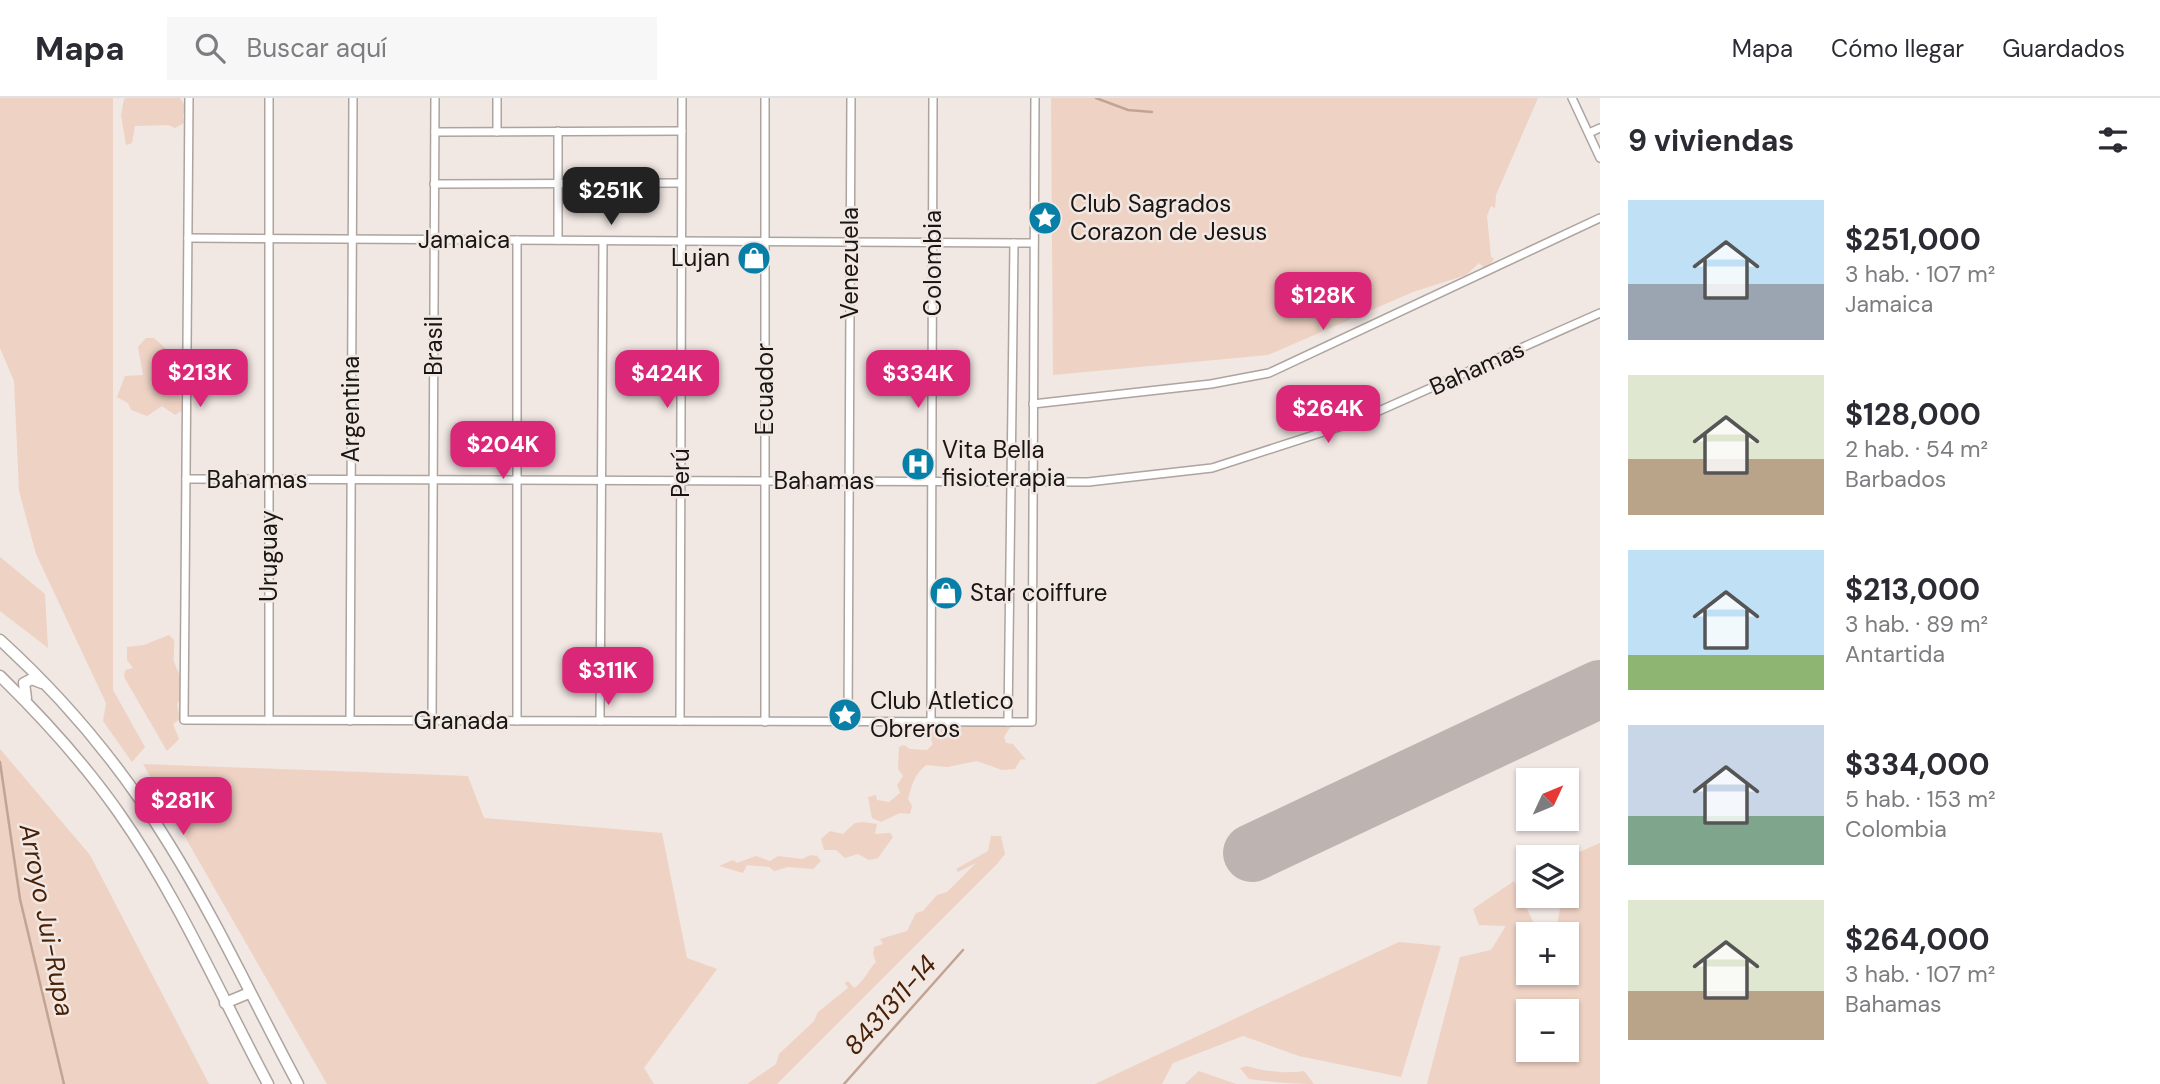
<!DOCTYPE html>
<html lang="es">
<meta charset="utf-8">
<style>
body{margin:0;font-family:"DM Sans",sans-serif;background:#f7f7f7;color:#2b2b33;height:100vh;display:flex;flex-direction:column;font-size:26px;white-space:nowrap}
*{box-sizing:border-box;margin:0}
p{font-size:23px;color:#7c7c81}
.icon{flex:none;width:38px;height:38px;fill:none;stroke:currentColor;stroke-width:2;stroke-linecap:round;stroke-linejoin:round}
.map{position:relative;flex:1;overflow:hidden}
.side{display:flex;flex-direction:column;background:#fff;width:560px}
.side>*{flex:none}
.needle{width:46px;rotate:46deg}
.fabs{position:absolute;left:1516px;top:670px;display:grid;gap:14px}
.fabs a{display:grid;place-items:center;width:63px;height:63px;border-radius:0px;background:#fff;box-shadow:0 2px 5px #0004;font-size:35px}
.price{position:absolute;translate:-50% -60px;padding:0 16px;border-radius:14px;background:#db2777;color:#fff;font-size:23px;line-height:46px;filter:drop-shadow(0 2px 4px #0008)}
.price::after{content:'';position:absolute;left:50%;top:42px;width:21px;height:16px;margin-left:-10px;background:inherit;clip-path:polygon(0 0,100% 0,50% 100%)}
.price.active{background:#222;color:#fff}
ul{padding:0;list-style:none}
li{display:flex;align-items:center;gap:21px;height:175px;padding:0 28px}
li span{display:grid;place-items:center;flex:none;width:196px;height:140px;border-radius:0px;color:#555}
li>.icon{margin-inline-start:auto}
span .icon{width:84px;height:84px;fill:#fffc;stroke-width:1}
li b{font-size:30px}
h2{display:flex;justify-content:space-between;align-items:center;height:84px;padding:0 28px;font-size:30px}
header{display:flex;align-items:center;gap:42px;box-sizing:border-box;height:98px;padding:0 35px;background:#fff;border-bottom:2px solid #e1e1e2}
header strong{font-size:33px}
nav{display:flex;gap:38px;margin-inline-start:auto;font-size:24px}
.search{width:490px;height:63px;background:#f7f7f7;display:flex;align-items:center;gap:18px;box-sizing:border-box;padding:0 24px;border-radius:0px;color:#7c7c81;font-size:26px}
main{display:flex;flex:1;min-height:0}
.map>svg:first-child{display:block}
.green{fill:#eed2c4;fill-rule:evenodd}
.lines{fill:none;stroke-linecap:round;stroke-linejoin:round}
.stream{stroke:#c2a494;stroke-width:2.5}
.runway{stroke:#bdb4b1;stroke-width:58}
.street-casing{stroke:#ada49f;stroke-width:10}
.secondary-casing{stroke:#ada49f;stroke-width:13}
.street{stroke:#fff;stroke-width:7}
.secondary{stroke:#fff;stroke-width:10}
.labels{text-anchor:middle;stroke-width:5;stroke-linejoin:round;paint-order:stroke}
.poi-label{font-size:24px;fill:#181513;stroke:#f1e7e3;text-anchor:start}
.street-label{font-size:24px;fill:#181513;stroke:#f1e7e3}
.water-label{font-size:26px;font-style:italic;fill:#492006;stroke:#f1e7e3}
</style>
<header>
<strong>Mapa</strong>
<div class="search"><svg class="icon" aria-label="search" viewBox="0 0 24 24"><circle cx="10" cy="10" r="6"/><path d="M15 15l6 6"/></svg>Buscar aquí</div>
<nav><a>Mapa</a><a>Cómo llegar</a><a>Guardados</a></nav>
</header>
<main>
<div class="map">
<svg width="1600" height="986" viewBox="0 0 1600 986">
<rect width="100%" height="100%" fill="#f1e7e3"/>
<g class="green">
<path d="M0,0H113V592L145,649L132,664L103,623L106,605L36,456L19,393L14,283L0,250Z"/>
<path d="M128,0H180L187,11L183,17L184,25L175,30L168,27L135,28L132,45L126,47L121,17L124,1Z"/>
<path d="M1051,0H1538L1496,97L1495,110L1491,108L1487,118L1491,159L1494,160L1487,173L1479,165L1466,177L1413,194L1268,257L1053,277Z"/>
<path d="M146,240H154L165,250L176,272L172,280L185,311L175,317L162,308L147,318L131,312L128,305L117,299L125,278L143,277L138,249Z"/>
<path d="M0,459L45,496L48,550L0,513Z"/>
<path d="M169,537L174,542C175,548 173,558 174,564C180,581 190,587 177,606L180,621L173,626L179,641L167,653L124,579L125,572L133,570L127,562V549L144,547Z"/>
<path d="M1011,628L1004,639L1006,645L1013,646L1026,662L1021,661L1015,671L1002,672L977,663L947,669L926,667C914,677 912,687 908,701L912,708L910,716L900,715L881,724L872,720L868,699L876,697L877,702L889,704L900,695L897,687L903,678L898,671L899,649L904,647L910,651L927,652L933,646L925,629Z"/>
<path d="M0,651L90,757L209,986H0Z"/>
<path d="M143,666L468,678L484,720L662,735L687,860L717,871L644,970L654,986H327Z"/>
<path d="M863,724L877,726L875,736L890,735L893,739L878,760L869,762L858,756L845,760L836,752H824L821,741L830,733L843,736L855,725Z"/>
<path d="M991,738H1001L1005,756L997,766L777,986H747L776,966L779,956L814,923L818,914L848,890L845,885L848,883L854,890C864,884 868,872 876,864L873,856L874,849L883,846L880,841L907,833L916,815L923,813L937,797L947,794L976,765L958,774L956,771L988,753Z"/>
<path d="M1600,745V986H1427L1460,859L1491,852L1506,828L1479,827L1473,811L1514,783L1536,830L1556,834L1562,798H1566L1568,759ZM1528,836H1566V875H1528ZM1528,914H1566V952H1528Z"/>
<path d="M811,757L817,758L821,763L813,771L788,769L774,773L769,769L747,767L743,775L719,768L733,762L737,765L756,758L770,763L778,758L802,761Z"/>
<path d="M1399,844L1441,848L1401,979L1299,958L1243,938L1173,965L1162,986H1095Z"/>
<path d="M1247,968C1260,973 1291,976 1304,973L1314,986C1290,986 1271,984 1249,981L1240,970Z"/>
<path d="M1199,973L1236,986H1185Z"/>
</g>
<g class="lines">
<g class="stream">
<path d="M1096,0L1128,12L1152,14"/>
<path d="M0,664L20,801L64,986"/>
<path d="M844,986L963,852"/>
</g>
<path class="runway" d="M1252,755L1600,591"/>
<defs>
<g id="street">
<path d="M189,0L184,622L1032,624L1035,0"/>
<path d="M269,0V622"/>
<path d="M497,0V34"/>
<path d="M1572,0L1600,60"/>
<path d="M558,33V142"/>
<path d="M435,34L682,33"/>
<path d="M1589,35L1600,30"/>
<path d="M434,86L681,85"/>
<path d="M188,140L1034,145"/>
<path d="M517,142V623"/>
<path d="M1033,306L1211,286L1269,275L1600,120"/>
<path d="M186,381L1088,384L1212,370L1354,324L1600,215"/>
<path d="M350,623L353,0"/>
<path d="M432,623L435,0"/>
<path d="M600,623L603,143"/>
<path d="M680,623L682,0"/>
<path d="M765,624V0"/>
<path d="M848,624L851,0"/>
<path d="M931,624L933,0"/>
<path d="M1008,624L1014,145"/>
</g>
<g id="secondary">
<path d="M0,542C66,602 123,671 169,746C217,823 255,906 298,986"/>
<path d="M0,578C43,620 84,665 119,715C178,799 220,896 268,986"/>
<path d="M26,600L24,585L32,581L42,585"/>
<path d="M225,905L249,895"/>
</g>
</defs>
<use href="#street" class="street-casing"/>
<use href="#secondary" class="secondary-casing"/>
<use href="#street" class="street"/>
<use href="#secondary" class="secondary"/>
</g>
<defs>
<symbol id="sight-disc" viewBox="-11 -11 22 22"><circle r="9.5" fill="#077fa6" stroke="#f1e7e3"/><path d="M0-6L1.8-2.2L6-1.7L2.9 1.2L3.7 5.4L0 3.3L-3.7 5.4L-2.9 1.2L-6-1.7L-1.8-2.2Z" fill="#fff"/></symbol>
<symbol id="shop-disc" viewBox="-11 -11 22 22"><circle r="9.5" fill="#077fa6" stroke="#f1e7e3"/><path d="M-5-2.5h2.3a2.7 3.5 0 0 1 5.4 0H5L5.5 6h-11ZM-1.5-2.5h3a1.5 2.3 0 0 0-3 0Z" fill="#fff"/></symbol>
<symbol id="hospital-disc" viewBox="-11 -11 22 22"><circle r="9.5" fill="#077fa6" stroke="#f1e7e3"/><path d="M-5-5h3v3.5h4V-5h3V5h-3V1.5h-4V5h-3Z" fill="#fff"/></symbol>
</defs>
<g fill-rule="evenodd">
<use href="#sight-disc" x="1026" y="101" width="38" height="38"/>
<use href="#shop-disc" x="735" y="141" width="38" height="38"/>
<use href="#hospital-disc" x="899" y="347" width="38" height="38"/>
<use href="#shop-disc" x="927" y="476" width="38" height="38"/>
<use href="#sight-disc" x="826" y="598" width="38" height="38"/>
</g>
<g class="labels">
<g class="poi-label">
<text x="1070" y="114">Club Sagrados<tspan x="1070" dy="28">Corazon de Jesus</tspan></text>
<text x="730" y="168" text-anchor="end">Lujan</text>
<text x="942" y="360">Vita Bella<tspan x="942" dy="28">fisioterapia</tspan></text>
<text x="970" y="503">Star coiffure</text>
<text x="870" y="611">Club Atletico<tspan x="870" dy="28">Obreros</tspan></text>
</g>
<g class="street-label">
<text x="464" y="150">Jamaica</text>
<text transform="translate(850 165) rotate(-90)" y="8">Venezuela</text>
<text transform="translate(933 165) rotate(-90)" y="8">Colombia</text>
<text transform="translate(434 248) rotate(-90)" y="8">Brasil</text>
<text transform="translate(1477 270) rotate(-24)" y="8">Bahamas</text>
<text transform="translate(765 291) rotate(-90)" y="8">Ecuador</text>
<text transform="translate(351 311) rotate(-90)" y="8">Argentina</text>
<text transform="translate(681 375) rotate(-90)" y="8">Perú</text>
<text x="257" y="390">Bahamas</text>
<text x="824" y="391">Bahamas</text>
<text transform="translate(269 458) rotate(-90)" y="8">Uruguay</text>
<text x="461" y="631">Granada</text>
</g>
<g class="water-label">
<text transform="translate(47 822) rotate(79)" y="9">Arroyo Jui-Rupa</text>
<text transform="translate(890 907) rotate(-48)" y="9">8431311-14</text>
</g>
</g>
</svg>
<div class="fabs">
<a><svg class="needle" viewBox="-14 -14 28 28"><path d="M0-13l5 13h-10z" fill="#e53935"/><path d="M0 13l5-13h-10z" fill="#7c7c81"/></svg></a>
<a><svg class="icon" aria-label="layers" viewBox="0 0 24 24"><path d="M12 4l9 5-9 5-9-5zM3 14l9 5 9-5"/></svg></a>
<a>+</a>
<a>−</a>
</div>
<b class="price active" style="left:611px;top:129px">$251K</b>
<b class="price" style="left:1323px;top:234px">$128K</b>
<b class="price" style="left:200px;top:311px">$213K</b>
<b class="price" style="left:667px;top:312px">$424K</b>
<b class="price" style="left:918px;top:312px">$334K</b>
<b class="price" style="left:1328px;top:347px">$264K</b>
<b class="price" style="left:503px;top:383px">$204K</b>
<b class="price" style="left:608px;top:609px">$311K</b>
<b class="price" style="left:183px;top:739px">$281K</b>
</div>
<section class="side">
<h2>9 viviendas<svg class="icon" aria-label="filters" viewBox="0 0 24 24"><path d="M4 7h16M4 17h16"/><circle cx="9" cy="7" r="2"/><circle cx="15" cy="17" r="2"/></svg></h2>
<ul>
<li><span style="background:linear-gradient(#bfe0f5 60%,#9aa5b1 0)"><svg class="icon" aria-label="home" viewBox="0 0 24 24"><path d="M3 11l9-7 9 7M6 9v11h12V9"/></svg></span><div><b>$251,000</b><p>3 hab. · 107 m²</p><p>Jamaica</p></div></li>
<li><span style="background:linear-gradient(#dfe7d0 60%,#b9a48a 0)"><svg class="icon" aria-label="home" viewBox="0 0 24 24"><path d="M3 11l9-7 9 7M6 9v11h12V9"/></svg></span><div><b>$128,000</b><p>2 hab. · 54 m²</p><p>Barbados</p></div></li>
<li><span style="background:linear-gradient(#bfe0f5 75%,#8fb573 0)"><svg class="icon" aria-label="home" viewBox="0 0 24 24"><path d="M3 11l9-7 9 7M6 9v11h12V9"/></svg></span><div><b>$213,000</b><p>3 hab. · 89 m²</p><p>Antartida</p></div></li>
<li><span style="background:linear-gradient(#c9d6e8 65%,#7fa58c 0)"><svg class="icon" aria-label="home" viewBox="0 0 24 24"><path d="M3 11l9-7 9 7M6 9v11h12V9"/></svg></span><div><b>$334,000</b><p>5 hab. · 153 m²</p><p>Colombia</p></div></li>
<li><span style="background:linear-gradient(#dfe7d0 65%,#b9a48a 0)"><svg class="icon" aria-label="home" viewBox="0 0 24 24"><path d="M3 11l9-7 9 7M6 9v11h12V9"/></svg></span><div><b>$264,000</b><p>3 hab. · 107 m²</p><p>Bahamas</p></div></li>
</ul>
</section>
</main>
